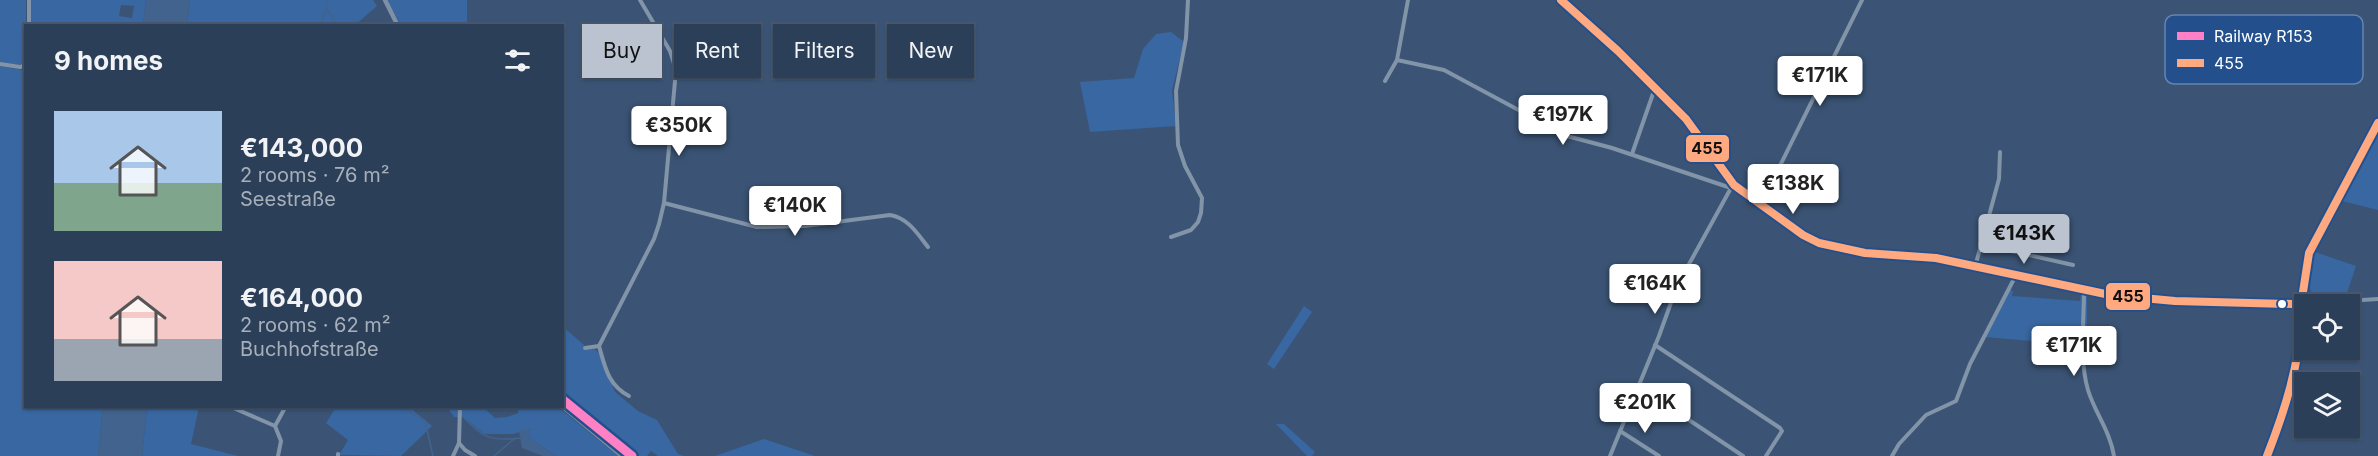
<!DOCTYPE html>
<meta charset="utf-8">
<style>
body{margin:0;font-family:Inter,sans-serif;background:#384a61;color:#f1f3f6;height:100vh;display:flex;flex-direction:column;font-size:22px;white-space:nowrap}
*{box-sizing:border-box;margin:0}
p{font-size:20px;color:#a6afba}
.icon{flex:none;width:33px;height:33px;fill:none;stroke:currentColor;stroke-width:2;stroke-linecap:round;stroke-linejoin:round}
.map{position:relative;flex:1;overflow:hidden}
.drawer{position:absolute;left:24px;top:24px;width:540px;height:384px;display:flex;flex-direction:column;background:#2c3f58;border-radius:0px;box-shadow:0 2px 4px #0004,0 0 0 2px #48586e}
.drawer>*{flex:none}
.banner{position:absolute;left:582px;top:24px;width:570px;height:54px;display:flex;gap:12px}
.buttons{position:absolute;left:2294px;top:294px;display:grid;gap:12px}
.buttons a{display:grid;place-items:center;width:66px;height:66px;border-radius:0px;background:#2c3f58;box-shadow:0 2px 4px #0004,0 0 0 2px #48586e;font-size:30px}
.price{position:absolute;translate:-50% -51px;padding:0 14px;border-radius:6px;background:#fff;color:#222;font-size:20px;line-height:39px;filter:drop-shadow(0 2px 3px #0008)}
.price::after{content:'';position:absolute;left:50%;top:36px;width:18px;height:14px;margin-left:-9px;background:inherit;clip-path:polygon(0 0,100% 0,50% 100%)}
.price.selected{background:#bac3cf;color:#111}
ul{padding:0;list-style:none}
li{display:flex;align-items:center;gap:18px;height:150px;padding:0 30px}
li span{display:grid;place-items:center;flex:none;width:168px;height:120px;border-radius:0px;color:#555}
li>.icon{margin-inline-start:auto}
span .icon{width:72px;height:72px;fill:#fffc;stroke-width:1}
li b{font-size:26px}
h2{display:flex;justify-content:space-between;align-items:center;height:72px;padding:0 30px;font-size:26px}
.pill{padding:0 21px;border-radius:0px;background:#2c3f58;box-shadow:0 2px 4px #0004,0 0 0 2px #48586e;font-size:21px;line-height:54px}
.pill.selected{background:#bac3cf;color:#111}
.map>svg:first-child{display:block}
.green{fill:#3867a2;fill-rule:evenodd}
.water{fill:#42638d}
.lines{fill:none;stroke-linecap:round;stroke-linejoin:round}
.stream{stroke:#42638d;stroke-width:1.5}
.street{stroke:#8294a8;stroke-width:4}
.secondary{stroke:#7e90a5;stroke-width:4.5}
.bus-1-casing{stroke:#23508d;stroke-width:12}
.bus-1{stroke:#ffa980;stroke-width:8}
.rail-1-casing{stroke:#23508d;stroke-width:14}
.rail-1{stroke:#ff80c5;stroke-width:9}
.bus-dot{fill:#fff;stroke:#23508d;stroke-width:2}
.key{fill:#23508d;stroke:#6584af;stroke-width:1.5}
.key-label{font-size:16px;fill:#fff}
.line-badge{stroke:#23508d;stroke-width:2}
.pale-badge-label{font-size:16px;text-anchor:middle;font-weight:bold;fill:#111}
</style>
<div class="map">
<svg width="2378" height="456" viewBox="0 0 2378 456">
<rect width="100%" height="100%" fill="#3b5475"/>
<g class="green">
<path d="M0,0H26V61C20,68 8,63 0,62Z"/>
<path d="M31,0H146L143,25L31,26ZM121,5L134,6L132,18L119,16Z"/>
<path d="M190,0H373L377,6L355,25L187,26Z"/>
<path d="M387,0H467V25H401Z"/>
<path d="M1171,32L1184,42L1172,90L1176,126L1090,132L1080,82L1134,78L1143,49L1156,34Z"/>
<path d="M0,66L23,70L25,68L26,406L103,407L98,456H0Z"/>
<path d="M2378,127V210L2338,200Z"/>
<path d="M2312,251L2356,266L2345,299H2334L2313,295C2304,280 2308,267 2312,251Z"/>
<path d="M2010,290L2013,291L2012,296L2080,301L2081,293L2087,294V346L1985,337Z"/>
<path d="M1304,306L1312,312L1274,369L1267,364Z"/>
<path d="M562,326L584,345L585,350L595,349L601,356L615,392L638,411L657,420L678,454L684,456H658L651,451L647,456H636L563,395Z"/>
<path d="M1637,391L1650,397L1641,413L1631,406Z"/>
<path d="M408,406L432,426L401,456L339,455L348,440L326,423L336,407Z"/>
<path d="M147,407H199L191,444L238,456H142Z"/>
<path d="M447,407H483L495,418L507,417L518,413V407H558L618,456H556L529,438L530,429L513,434H484L463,417H454Z"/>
<path d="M1276,424H1284L1315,452L1312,456H1307Z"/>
<path d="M764,439L815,456H715Z"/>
</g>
<g class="water">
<path d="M146,0H190L187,25H143Z"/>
<path d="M103,407H147L142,456H98Z"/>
<path d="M531,429L529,438L556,456H543L522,448L519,431Z"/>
</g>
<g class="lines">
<g class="stream">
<path d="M327,0V9L338,26"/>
<path d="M322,26V20L326,9"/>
<path d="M401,406L425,421L433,456"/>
<path d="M453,406L459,412"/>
<path d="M462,416C483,437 489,442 520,438"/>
<path d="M494,456L514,439"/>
</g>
<g class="street">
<path d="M29,0V26"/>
<path d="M367,25L370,26"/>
<path d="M1397,60L1444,70L1567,136L1612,148L1731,188L1734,185"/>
<path d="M0,64L20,67L26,65"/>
<path d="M1385,81L1397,60L1408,0"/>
<path d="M1632,154L1655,88"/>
<path d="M664,203L757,227L805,226L890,215C908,218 917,233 928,247"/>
<path d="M1761,204L1862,0"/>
<path d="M1171,237L1191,230L1198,222L1201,213L1202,198L1185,166L1178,145L1176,91L1186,38L1188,0"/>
<path d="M1980,244L2073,265"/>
<path d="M1975,267L1999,179L2000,152"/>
<path d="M2084,291C2084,323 2079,359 2088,390C2095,413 2110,431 2114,456"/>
<path d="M2315,303L2378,299"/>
<path d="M1655,345L1780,428L1782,431L1766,456"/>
<path d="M599,346L654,239L659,224L664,203L676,70L670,51L640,0"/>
<path d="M599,346C605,367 608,385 629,396"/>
<path d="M585,348L599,346"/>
<path d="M1638,386L1743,456"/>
<path d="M229,406L275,426"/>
<path d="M1620,431L1659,456"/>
<path d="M459,443L465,450L475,456"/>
<path d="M338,454V456"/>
<path d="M278,456L281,441L275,426L286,406"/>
<path d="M453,456L459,443L460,406"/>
<path d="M1610,456L1659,336L1677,286L1731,188"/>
<path d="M1892,456L1899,444L1926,415L1956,401L1970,364L2016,275"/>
</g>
<g class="secondary">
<path d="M385,0L398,26"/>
<path d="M1561,0L1618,51L1686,119L1734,185L1803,235L1819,243L1865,253L1936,258L2110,295L2175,301L2292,304"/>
<path d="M2303,292L2309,253L2317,235L2378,123"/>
<path d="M2304,315L2294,310C2287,292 2312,285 2315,304"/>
<path d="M562,406L622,456"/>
<path d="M2267,456C2286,408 2301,368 2302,316"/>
</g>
<defs>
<g id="bus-1">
<path d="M1561,0L1618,51L1686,119L1734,185L1803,235L1819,243L1865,253L1936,258L2110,295L2175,301L2292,304"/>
<path d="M2303,292L2309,253L2378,123"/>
<path d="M2267,456C2285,410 2299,366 2302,316"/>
</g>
</defs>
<use href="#bus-1" class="bus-1-casing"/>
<use href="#bus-1" class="bus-1"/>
<defs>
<path id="rail-1" d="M562,399L632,456"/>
</defs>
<use href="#rail-1" class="rail-1-casing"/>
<use href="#rail-1" class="rail-1"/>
</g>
<circle class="bus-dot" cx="2282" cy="304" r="5"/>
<rect x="2165" y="15" width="198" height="69" rx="9" class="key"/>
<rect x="2177" y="32" width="27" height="8" fill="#ff80c5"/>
<rect x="2177" y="59" width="27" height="8" fill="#ffa980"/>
<g class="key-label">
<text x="2214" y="42">Railway R153</text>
<text x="2214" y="69">455</text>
</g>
<g class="line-badge">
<rect x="1685" y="134" width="45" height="29" rx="6" fill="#ffa980"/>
<rect x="2105" y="282" width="46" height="29" rx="6" fill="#ffa980"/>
</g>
<g class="pale-badge-label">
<text x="1707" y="154">455</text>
<text x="2128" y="302">455</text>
</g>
</svg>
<div class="buttons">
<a><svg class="icon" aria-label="locate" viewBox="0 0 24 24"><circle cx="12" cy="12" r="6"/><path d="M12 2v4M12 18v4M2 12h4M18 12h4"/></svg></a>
<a><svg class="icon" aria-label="layers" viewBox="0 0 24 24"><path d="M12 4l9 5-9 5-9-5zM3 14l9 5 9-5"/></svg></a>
</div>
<b class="price" style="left:1820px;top:107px">€171K</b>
<b class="price" style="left:1563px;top:146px">€197K</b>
<b class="price" style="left:679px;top:157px">€350K</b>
<b class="price" style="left:1793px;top:215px">€138K</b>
<b class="price" style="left:795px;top:237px">€140K</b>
<b class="price selected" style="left:2024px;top:265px">€143K</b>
<b class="price" style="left:1655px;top:315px">€164K</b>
<b class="price" style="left:2074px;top:377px">€171K</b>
<b class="price" style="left:1645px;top:434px">€201K</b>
<div class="banner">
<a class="pill selected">Buy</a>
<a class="pill">Rent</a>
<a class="pill">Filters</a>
<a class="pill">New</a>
</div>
<section class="drawer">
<h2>9 homes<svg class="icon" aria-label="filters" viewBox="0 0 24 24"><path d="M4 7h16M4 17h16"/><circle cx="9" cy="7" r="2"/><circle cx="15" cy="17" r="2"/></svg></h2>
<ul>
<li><span style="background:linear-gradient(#a9c7e8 60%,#7fa58c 0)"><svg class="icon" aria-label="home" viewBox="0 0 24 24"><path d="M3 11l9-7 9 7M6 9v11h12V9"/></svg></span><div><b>€143,000</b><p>2 rooms · 76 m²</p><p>Seestraße</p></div></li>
<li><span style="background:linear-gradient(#f6c9c9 65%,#9aa5b1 0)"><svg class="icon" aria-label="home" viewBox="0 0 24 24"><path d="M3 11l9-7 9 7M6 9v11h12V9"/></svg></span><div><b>€164,000</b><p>2 rooms · 62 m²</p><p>Buchhofstraße</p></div></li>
</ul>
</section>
</div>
